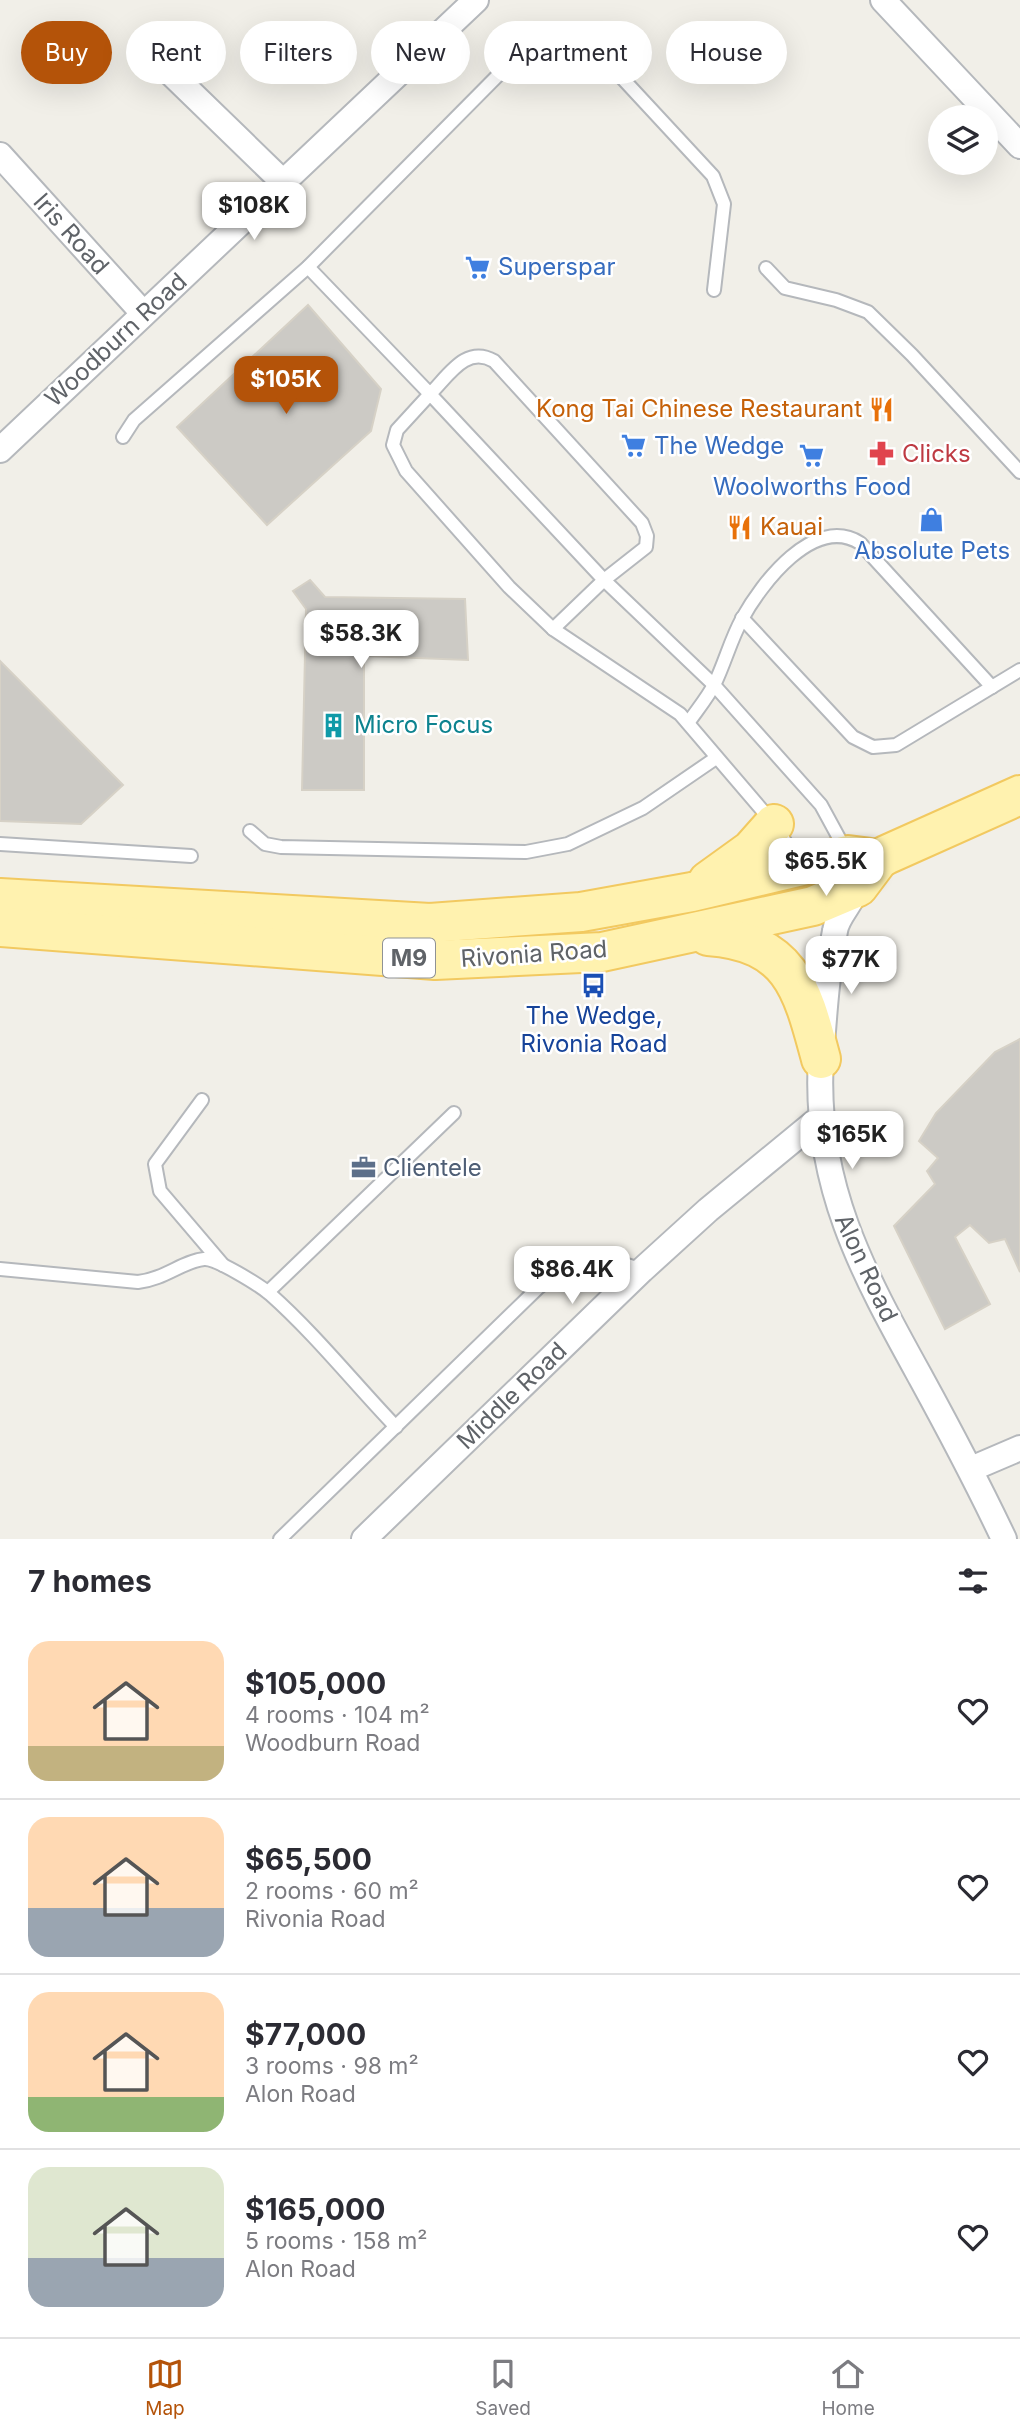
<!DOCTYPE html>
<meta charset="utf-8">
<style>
body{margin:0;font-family:Inter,sans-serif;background:#f7f7f7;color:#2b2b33;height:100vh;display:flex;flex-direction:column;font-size:26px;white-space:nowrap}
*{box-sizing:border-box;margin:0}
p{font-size:23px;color:#7c7c81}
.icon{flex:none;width:38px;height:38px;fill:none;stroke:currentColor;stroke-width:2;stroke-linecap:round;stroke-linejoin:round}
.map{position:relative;height:1539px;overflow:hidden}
.side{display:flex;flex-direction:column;background:#fff;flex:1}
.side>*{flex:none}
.guide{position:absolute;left:21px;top:21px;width:978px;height:63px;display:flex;gap:14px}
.tools{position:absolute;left:928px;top:105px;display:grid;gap:14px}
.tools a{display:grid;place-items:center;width:70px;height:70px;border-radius:50%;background:#fff;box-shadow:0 7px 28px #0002;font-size:35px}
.price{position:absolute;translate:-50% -60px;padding:0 16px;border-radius:14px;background:#fff;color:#222;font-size:23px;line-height:46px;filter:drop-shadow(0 2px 4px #0008)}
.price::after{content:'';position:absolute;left:50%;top:42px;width:21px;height:16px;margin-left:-10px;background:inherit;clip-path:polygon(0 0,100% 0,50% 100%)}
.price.on{background:#b45309;color:#fff}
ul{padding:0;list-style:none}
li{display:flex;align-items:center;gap:21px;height:175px;padding:0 28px}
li+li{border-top:2px solid #e1e1e2}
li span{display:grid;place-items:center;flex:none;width:196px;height:140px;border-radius:21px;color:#555}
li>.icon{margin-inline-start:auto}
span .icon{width:84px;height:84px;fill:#fffc;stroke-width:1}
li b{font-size:30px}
h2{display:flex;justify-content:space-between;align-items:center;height:84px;padding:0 28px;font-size:30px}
.chip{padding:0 24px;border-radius:32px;background:#fff;box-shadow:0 7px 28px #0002;font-size:24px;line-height:63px}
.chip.on{background:#b45309;color:#fff}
.menu{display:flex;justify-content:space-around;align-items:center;height:98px;border-top:2px solid #e1e1e2;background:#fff;font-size:19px;color:#7c7c81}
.menu a{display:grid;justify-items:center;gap:4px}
.menu .on{color:#b45309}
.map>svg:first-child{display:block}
.building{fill:#cccac5;stroke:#d6d1c6;stroke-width:2}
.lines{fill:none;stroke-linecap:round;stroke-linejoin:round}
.service-casing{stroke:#b5b8bc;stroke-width:16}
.minor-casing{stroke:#b5b8bc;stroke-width:28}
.primary-casing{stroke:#f2c960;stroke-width:42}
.service{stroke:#fff;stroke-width:12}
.minor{stroke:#fff;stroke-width:24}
.primary{stroke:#fff2af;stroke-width:38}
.labels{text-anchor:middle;stroke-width:5;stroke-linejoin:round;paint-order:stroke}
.shield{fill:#fff;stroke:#8f9295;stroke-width:2}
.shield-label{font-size:23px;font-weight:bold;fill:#5f6368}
.street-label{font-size:24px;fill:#5f6368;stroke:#fff}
.shop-label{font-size:24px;fill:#366cbe;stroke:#fff;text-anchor:start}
.food-label{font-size:24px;fill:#c56008;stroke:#fff;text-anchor:end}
.health-label{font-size:24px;fill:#be3a42;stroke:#fff;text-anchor:start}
.culture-label{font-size:24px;fill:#0d838f;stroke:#fff;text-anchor:start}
.transit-label{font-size:24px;fill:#164399;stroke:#fff}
.service-label{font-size:24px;fill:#4e5e75;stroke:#fff;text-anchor:start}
</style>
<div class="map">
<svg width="1020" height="1539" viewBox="0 0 1020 1539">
<rect width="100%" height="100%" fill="#f1efe8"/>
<g class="building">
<path d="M308,305L381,389L371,431L267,525L177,427Z"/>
<path d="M310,580L325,597L465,599L468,660L364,656V790H302L306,609L293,591Z"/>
<path d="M0,661L123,785L81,824L0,821Z"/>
<path d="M1020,1039V1272L1005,1239L989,1243L970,1225L955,1237L990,1304L945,1329L894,1226L935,1184L927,1171L938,1158L919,1141L936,1113L995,1052Z"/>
</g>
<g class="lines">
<defs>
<g id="service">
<path d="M308,267L430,394C449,375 466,345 494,361L642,523L647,536L646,547L604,580L553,629"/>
<path d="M766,268L785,288L836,300L868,312L912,355L1020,472"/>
<path d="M123,437L134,420L308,267L529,44L547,31L573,35L598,52L713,176L724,204L714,290"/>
<path d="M742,618L853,737L873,747L896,745L1020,670"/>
<path d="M688,723C697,710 708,697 715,683C725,662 731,639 742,619C761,584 814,514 860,543L992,687"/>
<path d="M250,831L265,844L281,847L526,852L568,844L643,808L716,758"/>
<path d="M0,844L191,856"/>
<path d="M798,862L774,824L680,714L553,629L509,587L406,471L393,445L397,430L430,394L604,580L714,685L821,805L846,851"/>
<path d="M202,1100L155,1164L160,1191L223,1265"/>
<path d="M0,1269L138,1282C165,1279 183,1261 204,1259C216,1258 259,1285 270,1294C315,1334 354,1383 396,1427"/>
<path d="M268,1292L454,1113"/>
<path d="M280,1539L538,1288C582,1254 589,1251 642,1270"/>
</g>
<g id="minor">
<path d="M883,0L1020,146"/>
<path d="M150,53L284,183"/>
<path d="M0,155L143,313"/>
<path d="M0,450L476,0"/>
<path d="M857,884C855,901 837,915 835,931C827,972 824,1017 821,1058C813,1183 863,1273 921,1378C950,1431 978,1484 1004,1539"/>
<path d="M971,1469L1020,1448"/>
<path d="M364,1539L642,1270L708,1210L821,1117"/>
</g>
<g id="primary">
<path d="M708,881L751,850L774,824"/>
<path d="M0,898L430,923L581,912L692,892L848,855L879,859"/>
<path d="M0,927L435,960L602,952L813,906L858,887L879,859L886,855L1020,795"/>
<path d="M708,936C791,942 802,988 821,1059"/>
</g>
</defs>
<use href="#service" class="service-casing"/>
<use href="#minor" class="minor-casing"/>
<use href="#primary" class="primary-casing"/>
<use href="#service" class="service"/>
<use href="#minor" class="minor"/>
<use href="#primary" class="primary"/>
</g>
<defs>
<symbol id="supermarket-bare" viewBox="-9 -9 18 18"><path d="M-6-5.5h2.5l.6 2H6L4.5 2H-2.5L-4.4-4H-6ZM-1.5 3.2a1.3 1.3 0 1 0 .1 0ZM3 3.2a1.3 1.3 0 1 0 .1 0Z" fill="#3f7fe0" stroke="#fff" stroke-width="2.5" paint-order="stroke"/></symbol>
<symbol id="restaurant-bare" viewBox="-9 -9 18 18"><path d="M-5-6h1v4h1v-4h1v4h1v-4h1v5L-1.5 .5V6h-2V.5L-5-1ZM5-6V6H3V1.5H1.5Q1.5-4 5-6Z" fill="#e8710a" stroke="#fff" stroke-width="2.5" paint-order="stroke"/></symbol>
<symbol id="pharmacy-bare" viewBox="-9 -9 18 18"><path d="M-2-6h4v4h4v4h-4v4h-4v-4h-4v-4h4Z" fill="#e0444e" stroke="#fff" stroke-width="2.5" paint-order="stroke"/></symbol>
<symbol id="shop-bare" viewBox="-9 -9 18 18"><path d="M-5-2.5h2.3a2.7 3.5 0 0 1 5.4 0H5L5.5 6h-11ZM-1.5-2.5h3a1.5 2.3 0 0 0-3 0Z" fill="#3f7fe0" stroke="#fff" stroke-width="2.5" paint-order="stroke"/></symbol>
<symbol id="building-bare" viewBox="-9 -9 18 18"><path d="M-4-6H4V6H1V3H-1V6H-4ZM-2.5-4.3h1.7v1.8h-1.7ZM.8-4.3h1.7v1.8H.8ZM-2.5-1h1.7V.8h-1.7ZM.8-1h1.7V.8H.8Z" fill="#0f9aa8" stroke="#fff" stroke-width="2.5" paint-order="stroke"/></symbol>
<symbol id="bus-bare" viewBox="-9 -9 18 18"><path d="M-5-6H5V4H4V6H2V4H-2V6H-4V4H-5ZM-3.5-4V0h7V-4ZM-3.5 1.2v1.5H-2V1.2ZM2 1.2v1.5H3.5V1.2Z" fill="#1a4fb4" stroke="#fff" stroke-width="2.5" paint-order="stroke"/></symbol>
<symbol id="office-bare" viewBox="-9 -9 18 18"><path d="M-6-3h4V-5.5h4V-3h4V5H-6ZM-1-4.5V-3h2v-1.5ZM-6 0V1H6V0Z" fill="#5c6f8a" stroke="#fff" stroke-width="2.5" paint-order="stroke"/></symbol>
</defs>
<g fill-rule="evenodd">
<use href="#supermarket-bare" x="460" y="250" width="35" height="35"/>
<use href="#restaurant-bare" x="864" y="392" width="35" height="35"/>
<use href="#supermarket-bare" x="616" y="428" width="35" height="35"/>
<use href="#pharmacy-bare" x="864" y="436" width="35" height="35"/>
<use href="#supermarket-bare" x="794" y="438" width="35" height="35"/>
<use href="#shop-bare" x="914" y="502" width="35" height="35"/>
<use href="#restaurant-bare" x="722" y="510" width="35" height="35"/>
<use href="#building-bare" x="316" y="708" width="35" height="35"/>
<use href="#bus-bare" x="576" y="968" width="35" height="35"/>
<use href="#office-bare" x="346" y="1150" width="35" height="35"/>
</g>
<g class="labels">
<rect class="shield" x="383" y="938.5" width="52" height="39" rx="5"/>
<g class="shield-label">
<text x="409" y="966">M9</text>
</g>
<g class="street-label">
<text transform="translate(71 234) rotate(48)" y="8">Iris Road</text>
<text transform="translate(116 340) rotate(-43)" y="8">Woodburn Road</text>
<text transform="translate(534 954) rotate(-4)" y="8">Rivonia Road</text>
<text transform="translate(866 1268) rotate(65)" y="8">Alon Road</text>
<text transform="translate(512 1396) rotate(-44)" y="8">Middle Road</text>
</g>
<g class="shop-label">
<text x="498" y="275">Superspar</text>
<text x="654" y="454">The Wedge</text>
<text x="812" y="495" text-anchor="middle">Woolworths Food</text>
<text x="932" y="559" text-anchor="middle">Absolute Pets</text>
</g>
<g class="food-label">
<text x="862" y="417">Kong Tai Chinese Restaurant</text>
<text x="760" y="535" text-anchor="start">Kauai</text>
</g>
<g class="health-label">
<text x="902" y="462">Clicks</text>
</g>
<g class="culture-label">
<text x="354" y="733">Micro Focus</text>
</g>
<g class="transit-label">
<text x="594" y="1024">The Wedge,<tspan x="594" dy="28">Rivonia Road</tspan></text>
</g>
<g class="service-label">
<text x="383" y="1176">Clientele</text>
</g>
</g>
</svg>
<div class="tools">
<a><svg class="icon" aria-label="layers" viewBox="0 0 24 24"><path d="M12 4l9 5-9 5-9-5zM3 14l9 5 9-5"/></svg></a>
</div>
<b class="price" style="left:254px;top:242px">$108K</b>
<b class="price on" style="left:286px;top:416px">$105K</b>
<b class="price" style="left:361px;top:670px">$58.3K</b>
<b class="price" style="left:826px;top:898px">$65.5K</b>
<b class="price" style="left:851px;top:996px">$77K</b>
<b class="price" style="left:852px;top:1171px">$165K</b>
<b class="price" style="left:572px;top:1306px">$86.4K</b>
<div class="guide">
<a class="chip on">Buy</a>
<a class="chip">Rent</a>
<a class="chip">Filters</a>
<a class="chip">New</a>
<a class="chip">Apartment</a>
<a class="chip">House</a>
</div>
</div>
<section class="side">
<h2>7 homes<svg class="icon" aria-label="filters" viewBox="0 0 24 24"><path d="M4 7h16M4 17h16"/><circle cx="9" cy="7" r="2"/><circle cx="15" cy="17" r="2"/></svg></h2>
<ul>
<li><span style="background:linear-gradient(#ffd9b3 75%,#c2b280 0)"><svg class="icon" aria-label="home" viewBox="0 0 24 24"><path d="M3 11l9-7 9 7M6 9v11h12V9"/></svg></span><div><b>$105,000</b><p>4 rooms · 104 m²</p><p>Woodburn Road</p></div><svg class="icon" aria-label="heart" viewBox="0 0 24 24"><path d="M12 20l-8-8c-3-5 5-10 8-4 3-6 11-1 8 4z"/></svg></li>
<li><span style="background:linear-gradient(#ffd9b3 65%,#9aa5b1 0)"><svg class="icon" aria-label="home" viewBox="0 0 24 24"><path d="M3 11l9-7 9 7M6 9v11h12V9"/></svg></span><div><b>$65,500</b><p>2 rooms · 60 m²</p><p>Rivonia Road</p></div><svg class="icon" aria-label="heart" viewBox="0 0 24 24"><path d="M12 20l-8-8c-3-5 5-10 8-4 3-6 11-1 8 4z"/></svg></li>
<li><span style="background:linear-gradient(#ffd9b3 75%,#8fb573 0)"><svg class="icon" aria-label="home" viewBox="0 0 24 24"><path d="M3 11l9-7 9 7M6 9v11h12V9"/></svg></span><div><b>$77,000</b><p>3 rooms · 98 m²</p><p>Alon Road</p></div><svg class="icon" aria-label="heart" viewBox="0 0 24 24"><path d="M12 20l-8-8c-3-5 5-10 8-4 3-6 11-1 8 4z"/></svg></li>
<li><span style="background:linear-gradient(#dfe7d0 65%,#9aa5b1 0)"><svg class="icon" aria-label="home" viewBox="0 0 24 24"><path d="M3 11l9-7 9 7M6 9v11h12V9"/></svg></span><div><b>$165,000</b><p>5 rooms · 158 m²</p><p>Alon Road</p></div><svg class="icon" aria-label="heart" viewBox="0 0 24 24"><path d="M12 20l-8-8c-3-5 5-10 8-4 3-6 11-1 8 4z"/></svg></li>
</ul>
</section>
<nav class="menu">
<a class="on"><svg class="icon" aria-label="map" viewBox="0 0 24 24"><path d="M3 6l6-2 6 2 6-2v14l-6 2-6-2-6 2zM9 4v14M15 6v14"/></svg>Map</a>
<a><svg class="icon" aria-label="saved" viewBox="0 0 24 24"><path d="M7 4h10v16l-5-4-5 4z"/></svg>Saved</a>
<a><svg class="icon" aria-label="home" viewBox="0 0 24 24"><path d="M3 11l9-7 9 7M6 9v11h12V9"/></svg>Home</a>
</nav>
